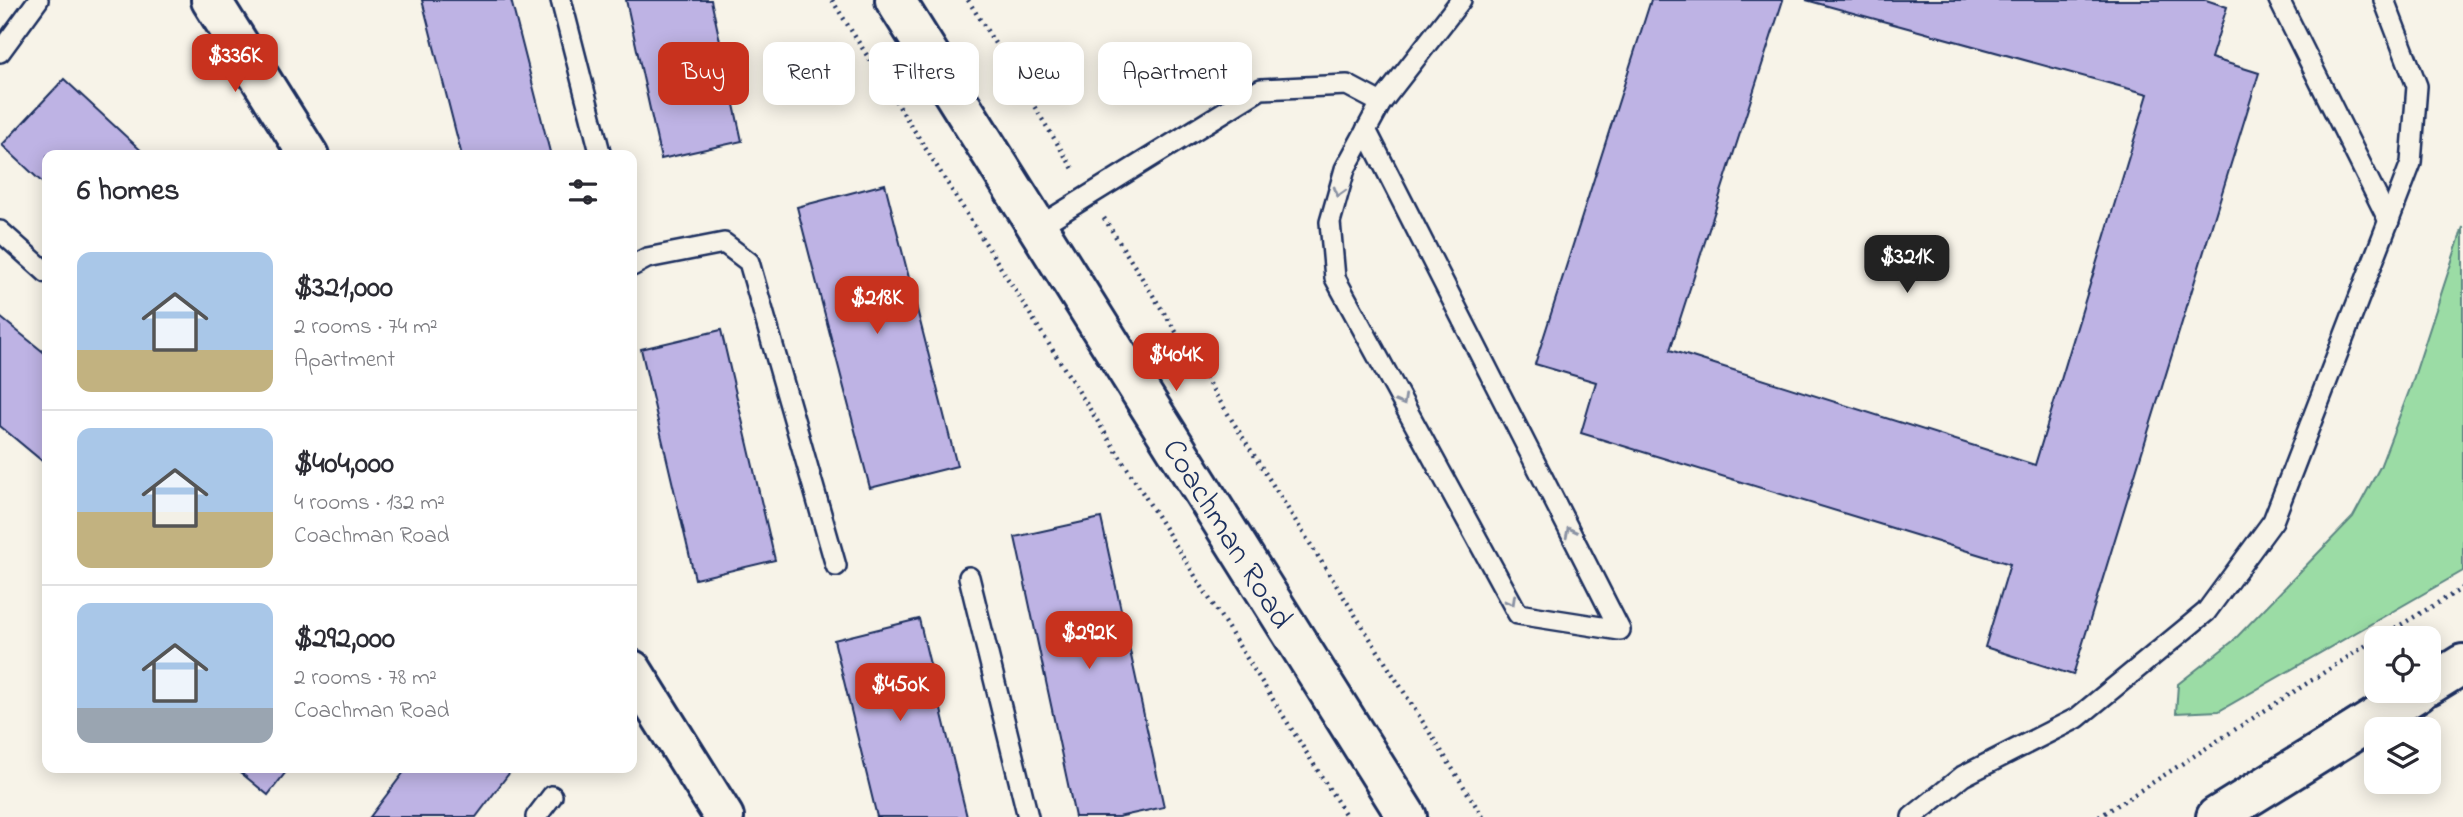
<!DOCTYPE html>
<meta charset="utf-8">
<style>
body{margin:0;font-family:"Indie Flower",sans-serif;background:#f2f2f3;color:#2b2b33;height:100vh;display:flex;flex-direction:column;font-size:26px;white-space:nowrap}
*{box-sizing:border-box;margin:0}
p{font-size:23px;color:#7c7c81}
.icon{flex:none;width:38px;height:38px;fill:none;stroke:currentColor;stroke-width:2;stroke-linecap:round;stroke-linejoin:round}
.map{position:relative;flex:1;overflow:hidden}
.drawer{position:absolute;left:42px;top:150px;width:595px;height:623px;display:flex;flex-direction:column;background:#fff;border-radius:14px;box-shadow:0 4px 18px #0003}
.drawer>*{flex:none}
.hud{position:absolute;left:658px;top:42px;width:665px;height:63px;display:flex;gap:14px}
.fabs{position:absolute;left:2364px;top:626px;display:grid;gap:14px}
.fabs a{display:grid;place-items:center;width:77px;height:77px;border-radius:14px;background:#fff;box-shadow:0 4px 18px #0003;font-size:35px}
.price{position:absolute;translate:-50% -60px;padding:0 16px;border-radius:14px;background:#c8321e;color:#fff;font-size:23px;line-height:46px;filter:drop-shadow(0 2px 4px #0008)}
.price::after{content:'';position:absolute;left:50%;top:42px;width:21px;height:16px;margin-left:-10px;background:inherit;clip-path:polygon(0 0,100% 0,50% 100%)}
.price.current{background:#222;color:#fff}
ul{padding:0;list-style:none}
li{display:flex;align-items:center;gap:21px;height:175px;padding:0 35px}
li+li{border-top:2px solid #e1e1e2}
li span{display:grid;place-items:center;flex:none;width:196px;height:140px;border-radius:14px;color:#555}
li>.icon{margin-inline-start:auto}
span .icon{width:84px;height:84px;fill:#fffc;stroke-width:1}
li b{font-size:30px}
h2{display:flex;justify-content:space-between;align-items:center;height:84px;padding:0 35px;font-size:30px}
.tag{padding:0 24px;border-radius:14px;background:#fff;box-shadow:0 4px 18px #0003;font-size:24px;line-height:63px}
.tag.current{background:#c8321e;color:#fff}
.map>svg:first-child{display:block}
.green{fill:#9bdca5;stroke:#5b8682;stroke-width:2}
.building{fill:#beb3e4;stroke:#1b2f5e;stroke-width:2}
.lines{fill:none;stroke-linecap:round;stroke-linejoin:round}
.lane-casing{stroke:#1b2f5e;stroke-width:24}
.street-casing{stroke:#1b2f5e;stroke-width:44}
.secondary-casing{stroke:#1b2f5e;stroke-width:44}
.path{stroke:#1b2f5e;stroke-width:4.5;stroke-dasharray:2 5;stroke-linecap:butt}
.lane{stroke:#f7f3e8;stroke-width:19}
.street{stroke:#f7f3e8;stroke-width:38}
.secondary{stroke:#f7f3e8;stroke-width:38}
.oneway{stroke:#8991a3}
.labels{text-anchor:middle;stroke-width:5;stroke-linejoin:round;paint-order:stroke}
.street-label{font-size:32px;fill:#1b2f5e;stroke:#f7f3e8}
</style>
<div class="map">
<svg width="2463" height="817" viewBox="0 0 2463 817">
<rect width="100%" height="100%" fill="#f7f3e8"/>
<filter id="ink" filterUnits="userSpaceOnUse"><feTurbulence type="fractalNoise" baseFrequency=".0143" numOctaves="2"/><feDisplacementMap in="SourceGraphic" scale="14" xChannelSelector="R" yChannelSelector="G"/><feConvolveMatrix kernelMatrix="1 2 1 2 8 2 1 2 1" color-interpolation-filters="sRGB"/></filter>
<g filter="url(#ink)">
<path class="green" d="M2463,227V571L2219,711L2176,713L2178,684L2233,641L2353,517L2380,467L2411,386Z"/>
<g class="building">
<path d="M422,0H511L551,156H462Z"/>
<path d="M626,0H711L742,141L661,159Z"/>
<path d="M1651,0H1783L1670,350L2035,465L2148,94L1806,0H2206L2227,7L2211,58L2259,73L2073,675L1985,647L2010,564L1581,433L1596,382L1535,364Z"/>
<path d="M64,79L147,156H47V187L2,145Z"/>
<path d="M885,184L957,466L870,488L797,207Z"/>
<path d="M0,317L47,355V465L0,426Z"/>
<path d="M721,330L775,560L695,579L641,349Z"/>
<path d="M1101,518L1164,807L1118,817H1075L1015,537Z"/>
<path d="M919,619L967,817H877L834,640Z"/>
<path d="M235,768H289L268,795Z"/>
<path d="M407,768H513L476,817H370Z"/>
</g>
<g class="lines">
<defs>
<g id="lane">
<path d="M561,0L601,156"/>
<path d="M2279,0L2389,221"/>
<path d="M0,52L38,0"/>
<path d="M1366,130L1620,630L1518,614L1335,278L1330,222L1345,169L1381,103L1461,0"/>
<path d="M1038,227L1261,89L1347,85L1381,103"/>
<path d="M0,231L47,273"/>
<path d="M632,266L647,258L724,243L749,262L836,566"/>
<path d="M969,577L1028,817"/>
<path d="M536,817L552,796"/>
<path d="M1912,817L1963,776L2077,718L2206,612L2273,521L2411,163L2417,86L2384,0"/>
</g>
<g id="street">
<path d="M211,0L309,156"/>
<path d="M632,670L724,817"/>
</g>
<g id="secondary">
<path d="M895,0L1407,817"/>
<path d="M2429,685L2463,664"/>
<path d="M2216,817L2419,691"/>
</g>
</defs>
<use href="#lane" class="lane-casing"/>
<use href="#street" class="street-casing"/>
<use href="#secondary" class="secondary-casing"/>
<g class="path">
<path d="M832,0L1347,817"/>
<path d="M968,0L1075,172"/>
<path d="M1104,218L1483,817"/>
<path d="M2377,639L2463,588"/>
<path d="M2099,817L2376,639"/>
</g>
<use href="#lane" class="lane"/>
<use href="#street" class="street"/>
<use href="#secondary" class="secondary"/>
</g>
<defs><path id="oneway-chevron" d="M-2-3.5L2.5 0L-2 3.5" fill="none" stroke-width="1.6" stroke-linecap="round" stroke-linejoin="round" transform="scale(1.75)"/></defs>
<g class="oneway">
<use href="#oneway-chevron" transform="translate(1339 192) rotate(106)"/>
<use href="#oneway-chevron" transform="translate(1402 401) rotate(61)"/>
<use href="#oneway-chevron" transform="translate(1570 532) rotate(-117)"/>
<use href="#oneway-chevron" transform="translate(1511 601) rotate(61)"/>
</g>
</g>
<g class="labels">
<g class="street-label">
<text transform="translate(1229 533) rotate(58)" y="11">Coachman Road</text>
</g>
</g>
</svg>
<div class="fabs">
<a><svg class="icon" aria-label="locate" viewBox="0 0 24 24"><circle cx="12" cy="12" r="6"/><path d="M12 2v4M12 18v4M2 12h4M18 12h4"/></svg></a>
<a><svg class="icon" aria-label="layers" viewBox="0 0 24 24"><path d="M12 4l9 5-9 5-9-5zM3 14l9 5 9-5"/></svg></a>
</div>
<b class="price" style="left:235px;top:94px">$336K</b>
<b class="price current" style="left:1907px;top:295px">$321K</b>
<b class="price" style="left:877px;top:336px">$218K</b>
<b class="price" style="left:1176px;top:393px">$404K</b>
<b class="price" style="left:1089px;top:671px">$292K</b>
<b class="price" style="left:900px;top:723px">$450K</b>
<div class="hud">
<a class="tag current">Buy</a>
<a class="tag">Rent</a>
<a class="tag">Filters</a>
<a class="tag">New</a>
<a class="tag">Apartment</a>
</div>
<section class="drawer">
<h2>6 homes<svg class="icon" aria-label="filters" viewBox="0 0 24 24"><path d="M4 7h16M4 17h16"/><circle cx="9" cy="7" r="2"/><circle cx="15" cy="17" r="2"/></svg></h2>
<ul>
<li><span style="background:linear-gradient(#a9c7e8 70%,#c2b280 0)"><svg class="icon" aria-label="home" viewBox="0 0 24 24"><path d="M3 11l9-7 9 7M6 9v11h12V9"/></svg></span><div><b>$321,000</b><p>2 rooms · 74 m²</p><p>Apartment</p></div></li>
<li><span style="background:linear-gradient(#a9c7e8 60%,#c2b280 0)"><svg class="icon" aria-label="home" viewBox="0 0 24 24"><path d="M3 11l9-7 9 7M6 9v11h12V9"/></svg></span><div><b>$404,000</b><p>4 rooms · 132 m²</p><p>Coachman Road</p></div></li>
<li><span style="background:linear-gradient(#a9c7e8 75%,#9aa5b1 0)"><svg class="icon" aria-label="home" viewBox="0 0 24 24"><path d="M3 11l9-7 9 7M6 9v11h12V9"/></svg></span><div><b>$292,000</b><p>2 rooms · 78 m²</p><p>Coachman Road</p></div></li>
</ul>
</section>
</div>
